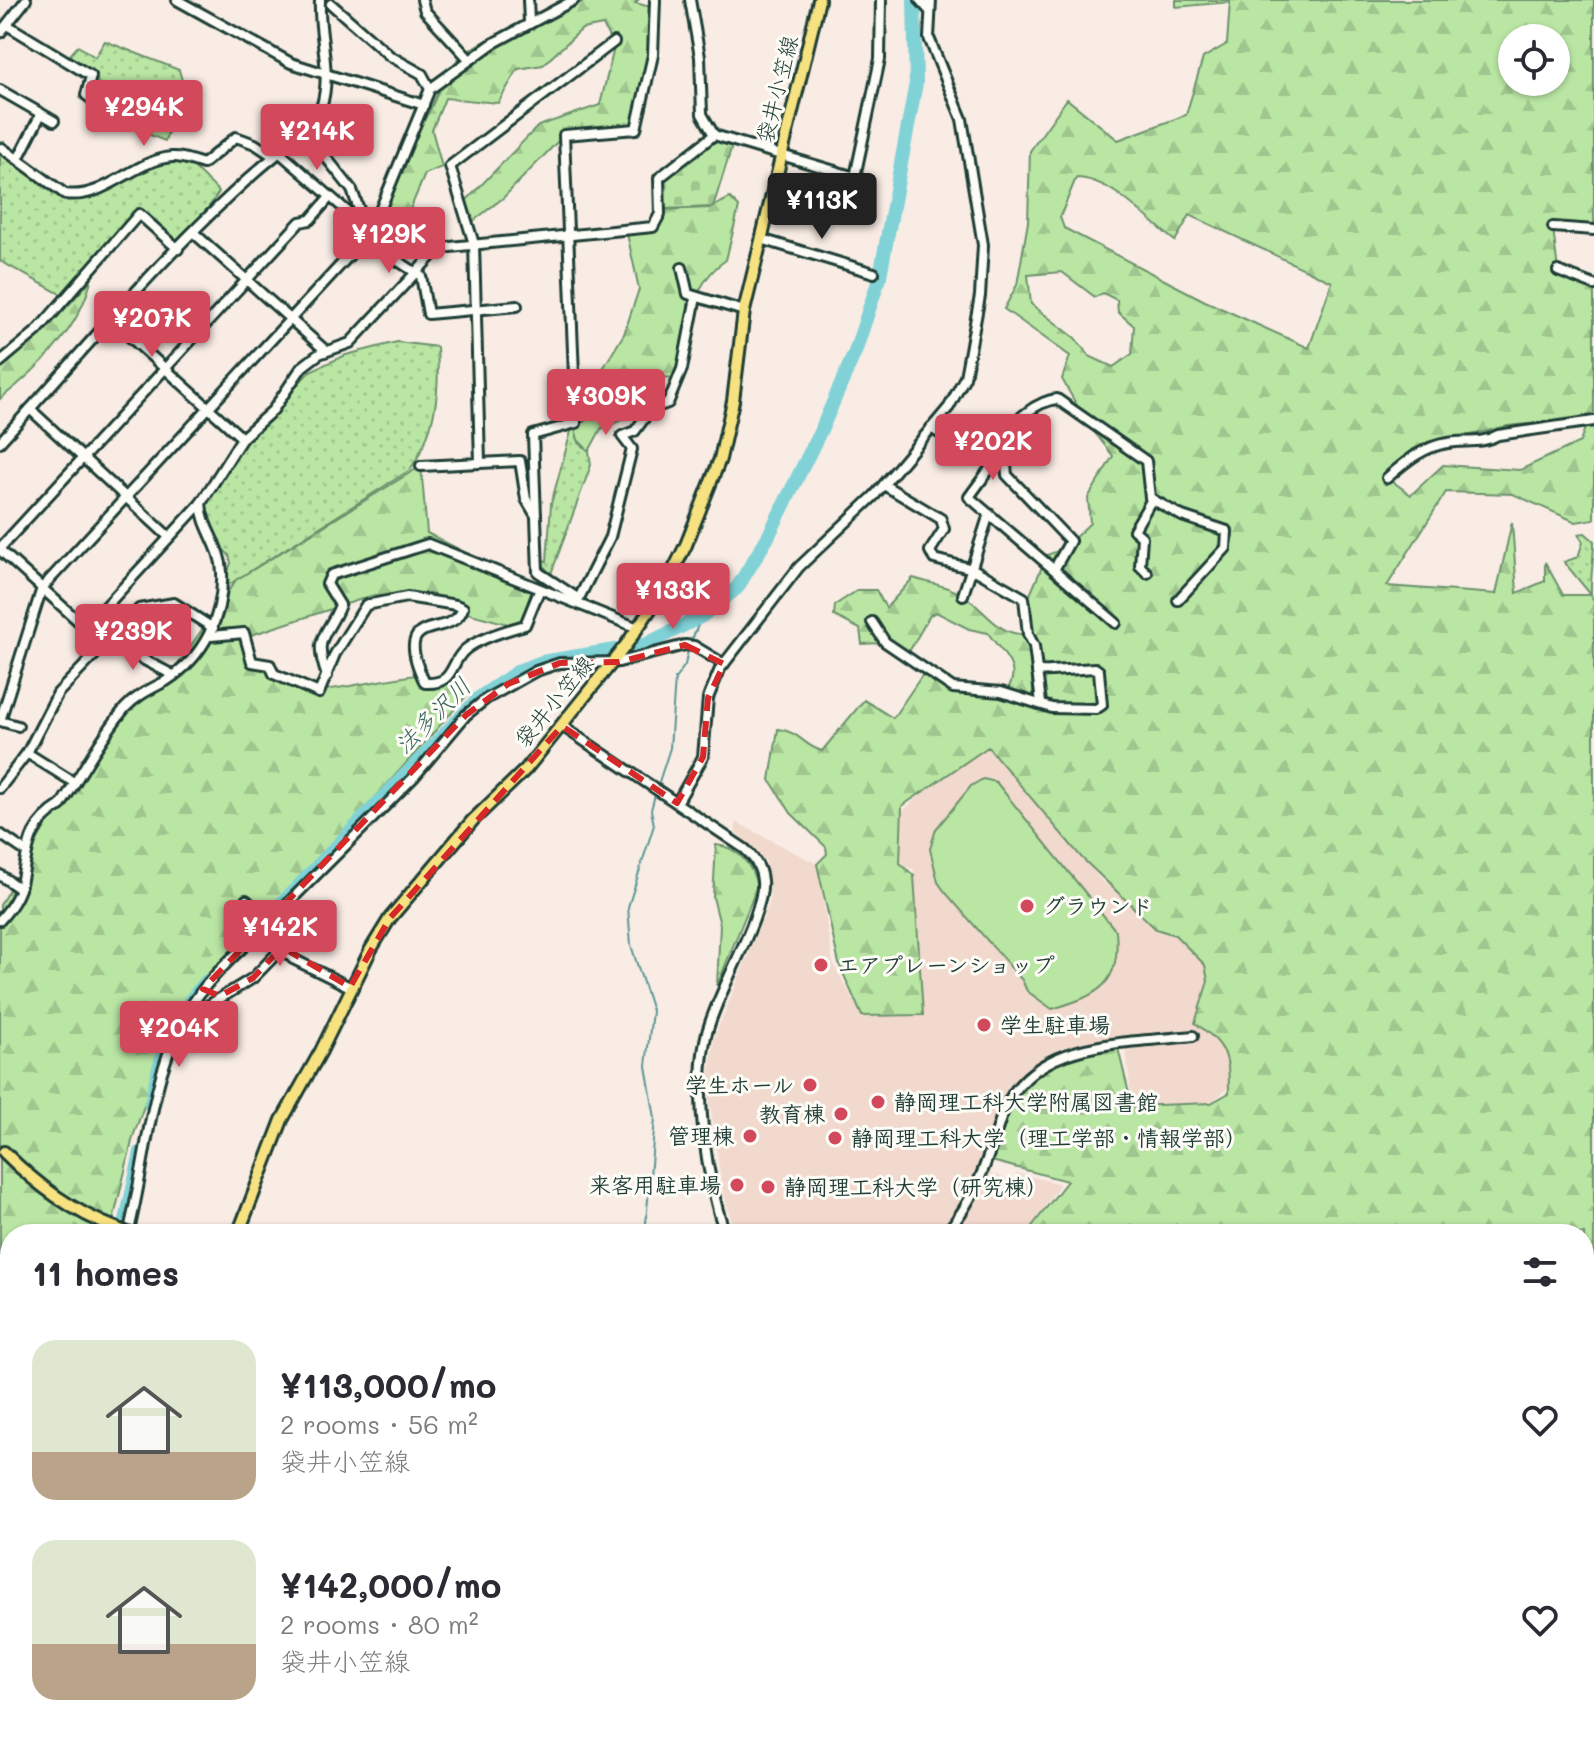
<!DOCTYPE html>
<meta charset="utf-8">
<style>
body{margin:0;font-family:Mali,"Klee One",sans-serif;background:#f2f2f3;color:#2b2b33;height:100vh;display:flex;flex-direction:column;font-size:30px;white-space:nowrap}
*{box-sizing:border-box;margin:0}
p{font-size:26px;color:#7c7c81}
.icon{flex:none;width:44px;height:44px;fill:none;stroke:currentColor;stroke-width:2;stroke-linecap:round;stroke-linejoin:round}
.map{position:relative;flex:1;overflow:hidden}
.details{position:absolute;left:0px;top:1224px;width:1594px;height:514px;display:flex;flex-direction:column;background:#fff;border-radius:32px 32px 0 0;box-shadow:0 2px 6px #0004}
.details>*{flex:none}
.tools{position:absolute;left:1498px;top:24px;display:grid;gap:16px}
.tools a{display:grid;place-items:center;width:72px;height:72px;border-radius:50%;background:#fff;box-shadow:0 2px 6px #0004;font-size:40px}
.price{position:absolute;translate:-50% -68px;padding:0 18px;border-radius:8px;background:#d1495b;color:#fff;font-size:26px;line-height:52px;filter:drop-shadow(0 2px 4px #0008)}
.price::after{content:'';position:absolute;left:50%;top:48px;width:24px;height:18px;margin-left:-12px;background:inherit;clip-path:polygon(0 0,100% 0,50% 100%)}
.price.active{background:#222;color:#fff}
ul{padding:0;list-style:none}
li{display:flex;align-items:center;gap:24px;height:200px;padding:0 32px}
li span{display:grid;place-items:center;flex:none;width:224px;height:160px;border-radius:24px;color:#555}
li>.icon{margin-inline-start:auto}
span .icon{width:96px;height:96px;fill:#fffc;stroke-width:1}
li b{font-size:34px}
h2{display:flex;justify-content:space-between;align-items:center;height:96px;padding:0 32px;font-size:34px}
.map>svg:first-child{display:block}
.built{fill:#f1d9cd}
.grass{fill:url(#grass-dots);stroke:#6c926c;stroke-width:2}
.forest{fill:url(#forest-firs);stroke:#6c926c;stroke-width:2;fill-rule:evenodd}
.cemetery{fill:url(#cemetery-stones);stroke:#6c926c;stroke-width:2}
.park{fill:url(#park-tufts);stroke:#6c926c;stroke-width:2}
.pitch{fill:#bae6a4;stroke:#6c926c;stroke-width:2}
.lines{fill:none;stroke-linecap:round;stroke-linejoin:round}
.stream{stroke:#5a9696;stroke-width:2}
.river{stroke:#81d2d7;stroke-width:14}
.minor-casing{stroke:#1f3d34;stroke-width:14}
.major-casing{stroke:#1f3d34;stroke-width:16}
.minor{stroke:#fdfcf7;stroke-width:8}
.major{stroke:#f7e281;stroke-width:10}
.major-bridge-casing{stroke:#1f3d34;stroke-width:16;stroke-linecap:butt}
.major-bridge{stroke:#f7e281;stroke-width:10}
.marked{fill:none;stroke:#d62828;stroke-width:6;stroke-dasharray:16 10;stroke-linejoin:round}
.poi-dot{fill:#d1495b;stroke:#fdfcf7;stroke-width:3}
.labels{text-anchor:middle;stroke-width:6;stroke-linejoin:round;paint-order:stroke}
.street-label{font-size:22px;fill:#1f3d34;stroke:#fdfcf7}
.poi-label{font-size:22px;font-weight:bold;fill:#1f3d34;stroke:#fdfcf7;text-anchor:start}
.water-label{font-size:24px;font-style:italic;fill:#38625d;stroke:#fdfcf7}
</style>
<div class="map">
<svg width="1594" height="1737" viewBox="0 0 1594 1737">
<defs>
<pattern id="grass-dots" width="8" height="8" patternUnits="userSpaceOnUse" patternTransform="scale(2)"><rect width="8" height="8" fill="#bae6a4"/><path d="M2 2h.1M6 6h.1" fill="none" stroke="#9fc68e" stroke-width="1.8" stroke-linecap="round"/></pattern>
<pattern id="forest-firs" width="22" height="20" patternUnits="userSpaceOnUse" patternTransform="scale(2)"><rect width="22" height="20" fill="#bae6a4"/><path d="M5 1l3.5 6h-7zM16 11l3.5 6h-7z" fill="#9fc68e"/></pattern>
<pattern id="cemetery-stones" width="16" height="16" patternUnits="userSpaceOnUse" patternTransform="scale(2)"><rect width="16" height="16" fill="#bae6a4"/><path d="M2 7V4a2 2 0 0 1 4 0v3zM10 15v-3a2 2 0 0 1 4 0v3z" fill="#9fc68e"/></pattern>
<pattern id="park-tufts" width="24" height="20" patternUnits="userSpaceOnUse" patternTransform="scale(2)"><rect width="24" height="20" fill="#bae6a4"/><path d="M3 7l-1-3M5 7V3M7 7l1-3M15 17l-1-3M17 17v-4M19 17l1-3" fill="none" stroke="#9fc68e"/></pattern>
</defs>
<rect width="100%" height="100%" fill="#f8ece4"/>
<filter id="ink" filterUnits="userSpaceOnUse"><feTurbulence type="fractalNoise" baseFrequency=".0125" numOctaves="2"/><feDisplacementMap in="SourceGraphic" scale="16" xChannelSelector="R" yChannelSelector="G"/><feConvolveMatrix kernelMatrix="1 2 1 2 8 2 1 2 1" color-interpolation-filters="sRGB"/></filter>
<g filter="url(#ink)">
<path class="built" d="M974,744L988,746L1105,885L1144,854L1205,964L1208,981L1195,1023L1217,1039L1229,1058V1087L1211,1103L1132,1106L1125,1038L1063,1047L1041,1058L1005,1095L978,1171L1014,1181L1017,1173L1060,1184L1026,1234H735L722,1187L708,1089L714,1038L769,904L770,891L766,862L736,832V822L817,864L833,963L862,1016L923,1015L914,870L900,863L901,813Z"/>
<g class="grass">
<path d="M105,41L179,70L184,87L165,141L135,129L146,103L98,88L97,77L69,56L78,46L95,57Z"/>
<path d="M0,144L61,191L77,196L157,159H186L219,192L183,244L143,218L62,295L0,261Z"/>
<path d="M397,342L437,347C440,392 436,431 410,470L222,589L231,563L229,555L212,539L202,519L204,497L222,468L310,371L346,355Z"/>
<path d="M573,424L579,443L589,451L591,465L551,574L537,559L547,561L551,504Z"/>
<path d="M1585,533L1594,541C1594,560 1590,576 1591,595L1564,562L1578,557L1583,542L1578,534Z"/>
</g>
<g class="forest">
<path d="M589,0H638L635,3L655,8L652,63L636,129L564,135L503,198L468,225L462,205L538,126L600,105L614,48L603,25L582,29L543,65L518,69L498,103L445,98L432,130L442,167L425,174L401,231L379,242C379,192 403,159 426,117C439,95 443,71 464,54C490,35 558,8 589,0Z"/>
<path d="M1176,0H1594V229L1553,228L1558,271L1594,286V417L1508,426L1413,449L1388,478L1411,495L1443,465L1520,470L1580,442L1585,428L1594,426V519L1576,522L1513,494L1446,492L1387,586L1496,594L1512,522L1517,593L1545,581V562L1563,595H1591L1594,602V1737H1532L1528,1728H1584V1234H1026L1067,1181L988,1160L1010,1100L1050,1061L1117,1044L1132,1106L1211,1103L1229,1093C1229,1054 1227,1046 1195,1023L1208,981L1205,965L1175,935L1156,929L1082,858L988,747L902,806L900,863L914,876L923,1015L862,1016L839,964L817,864L827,854L826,847L791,813L770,780L778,729C801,732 803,746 822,751L864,700L893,718L925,671L953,688L1005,693C1024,668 1003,655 988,633L969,629L936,612L930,615L910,650L900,653L881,643L862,644L860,629L834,616L835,605L858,590H876L886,608L913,578C928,583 950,586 963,595C984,608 999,638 1028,634L1034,701L1040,703L1026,604L1047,555L1063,549L1090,523L1088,498L1113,456L1085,420L1062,379L1070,356L1004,309L1017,285L1028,222L1030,151L1067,99L1118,140L1186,115L1203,58L1227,44L1230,2L1176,7ZM1512,38H1556V82H1512ZM1076,178C1111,178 1148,220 1175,241L1190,215L1332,282L1309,348L1205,301L1064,228L1060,217ZM1062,272L1095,297L1103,293L1117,300L1118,312L1134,326L1132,354L1113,367L1089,356L1075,338L1031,304L1028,275Z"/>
<path d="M730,198L739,207L726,260C688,285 687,336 678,378L629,376V417L601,429L589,451L578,440L574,424L580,425L622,393L596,380L624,334L639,289L626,229L653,227L660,210L710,208Z"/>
<path d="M91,280C80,329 38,369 0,399V367L56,319Z"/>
<path d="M421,466L427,533L533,587L519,627L412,598L374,595L248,636L252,662L314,692L421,674L470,692L200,993L161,1058L133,1137L110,1234H10V1728H65L63,1737H0V905L99,733L168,679L236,580Z"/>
<path d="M716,845C739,847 753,866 757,887L717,986L720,925L713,897Z"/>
<path d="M215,1728H778L777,1737H211Z"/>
</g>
<path class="cemetery" d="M714,135L733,143L713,207L662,209C652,166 684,157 714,135Z"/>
<path class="park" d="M510,1728H1498L1503,1737H508Z"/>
<path class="pitch" d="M983,779L996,782L1116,931C1121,985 1099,995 1052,1009L1027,991L1022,980L945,892L938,882L930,849L936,829L971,786Z"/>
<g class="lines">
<g class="stream">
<path d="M690,644L702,616"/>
<path d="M658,785L670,748L675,679L685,665L688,650"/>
<path d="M645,1234L655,1118L646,1066L652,1011L631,945L628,907L654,825L651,810L656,791"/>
</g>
<g class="river">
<path d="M258,928L480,697L520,670L542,662L645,645L702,616L737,588L768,537L822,428L855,352L880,276L916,83L914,0"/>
<path d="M151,1105C159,1057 173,1016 207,981"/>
<path d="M123,1234L141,1152"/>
<path d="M206,1737L209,1728"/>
</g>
<defs>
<g id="minor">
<path d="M177,0L291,63L424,105"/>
<path d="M422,0L425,11L469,59"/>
<path d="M528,0L529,22"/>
<path d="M690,0L700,57L702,114L714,135"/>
<path d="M920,0L928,9"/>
<path d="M331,4L390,56L422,74L430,89"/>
<path d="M7,25L91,76L86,95L113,115"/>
<path d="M0,33L26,0"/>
<path d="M0,90L54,121"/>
<path d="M320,113L313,141L352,190L365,226"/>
<path d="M2,148L65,194C105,200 134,160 172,157C182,156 193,161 203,164L236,137L255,144L273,156"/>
<path d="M279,152L371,232L392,257L421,276L428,314L517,306"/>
<path d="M18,159L41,114"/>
<path d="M1553,227L1594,230"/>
<path d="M194,233L326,351"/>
<path d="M761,239L874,273"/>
<path d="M682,268L688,294L744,311"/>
<path d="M1558,271L1594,285"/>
<path d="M109,318L242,438"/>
<path d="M0,362L37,331L139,214L178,249"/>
<path d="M30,409L169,537"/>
<path d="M931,428L957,444L969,434L997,439L1005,455L1007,475L1070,541L1055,568"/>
<path d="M982,436L983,432L1002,435C1016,421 1036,401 1057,399L1146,461L1150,498L1182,516L1227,531L1226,548L1178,600"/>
<path d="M0,442C84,351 163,254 256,172C271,158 316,126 321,108C333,71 318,37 320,0"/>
<path d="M480,462L474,244L450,166L614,42"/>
<path d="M421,466L520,461L526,499L536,516"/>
<path d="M991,467L969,497L1116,623"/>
<path d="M1387,478C1405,462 1424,446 1448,443C1466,440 1482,444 1498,435L1594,421"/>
<path d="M884,485L941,519L944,529L930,551L934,559L973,569L1024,598L1028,634L1034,646L1041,703"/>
<path d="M0,548L300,222L310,220L330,197"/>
<path d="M0,550L86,628L201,503L242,438L273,410L302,367L319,354L350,343L436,251L450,247L653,227L660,214L659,178L714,135L855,177L880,59L881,0"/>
<path d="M1147,573L1140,566L1142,537L1134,530L1152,499"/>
<path d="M963,595L989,514"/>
<path d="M579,599L538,572L533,435L576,423L564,135L636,129L653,55L655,0"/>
<path d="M577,602L610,537L632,449L622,436L635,431L651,409L668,403L682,369L696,297"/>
<path d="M872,622L885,642L953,688L1001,692L1052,708L1096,709L1102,705L1099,671L1095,668L1037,672"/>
<path d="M211,636L244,633L252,662L270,665L274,674L319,693L335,654L366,605L407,597L456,605L463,608C453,642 388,606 425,683C456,685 449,662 466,649C480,638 507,630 525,625L539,591"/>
<path d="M108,641L173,675"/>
<path d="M327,676C312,635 327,638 340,605L327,584L331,575L428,544L638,628"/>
<path d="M0,721L42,588L371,232L430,89L492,44L574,0"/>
<path d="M0,721L18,726"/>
<path d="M562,726L745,849C754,858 761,867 762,881C766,914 713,998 705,1041C694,1098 707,1179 725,1234"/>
<path d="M27,753L75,783"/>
<path d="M0,788L27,753L58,693L139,609L174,603L213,628"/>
<path d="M677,803L703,757L708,698L720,669L799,567L875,495L949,407L965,377L980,296L983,245L962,119L929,38L931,0"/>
<path d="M0,834L25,851"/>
<path d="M0,875L20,889"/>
<path d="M246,900L273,925L284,950L293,959L350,987"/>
<path d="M0,920C8,911 17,900 20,888C29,852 24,828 61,805C81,774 101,737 125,708C137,695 151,689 166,681C204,657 224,616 222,572C221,546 202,528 201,503"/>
<path d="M273,925L281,910L414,777L466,715L486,699L536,671L560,663L619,662L685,645L694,646L724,664"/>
<path d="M188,1018L253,978L283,947"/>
<path d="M128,1234C149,1154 149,1061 200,993C219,967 247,945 269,922"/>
<path d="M945,1234C976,1199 987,1161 1001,1118C1028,1038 1124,1044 1193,1036"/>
<path d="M939,1728L984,1737"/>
<path d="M860,1737L903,1728"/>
<path d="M1192,1737L1206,1728"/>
</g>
<g id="major">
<path d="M4,1152C38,1186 73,1212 118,1229"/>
<path d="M238,1234L282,1120L321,1051L371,949L390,918L473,820L526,769L626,645L664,589L686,545L720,459L733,401L744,311L819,0"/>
<path d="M1509,1728L1513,1737"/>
<path d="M165,1737L168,1728"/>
</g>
</defs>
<use href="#minor" class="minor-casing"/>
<use href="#major" class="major-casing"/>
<use href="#minor" class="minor"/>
<use href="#major" class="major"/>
<defs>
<path id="major-bridge" d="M118,1229L130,1234"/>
</defs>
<use href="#major-bridge" class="major-bridge-casing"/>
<use href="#major-bridge" class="major-bridge"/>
</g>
</g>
<path class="marked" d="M685,645L724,664L708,698L703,757L677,803L562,726L390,918L350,987L282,947L253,978L220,996L203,989L466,715L508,684L560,663L619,662Z"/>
<g class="poi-dot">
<circle cx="1027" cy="906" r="8"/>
<circle cx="821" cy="965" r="8"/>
<circle cx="984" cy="1025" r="8"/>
<circle cx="810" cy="1085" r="8"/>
<circle cx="878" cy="1102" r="8"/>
<circle cx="841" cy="1114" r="8"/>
<circle cx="750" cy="1136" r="8"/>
<circle cx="835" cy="1138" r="8"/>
<circle cx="737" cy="1185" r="8"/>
<circle cx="768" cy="1187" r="8"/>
</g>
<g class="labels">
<g class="street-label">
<text transform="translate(777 89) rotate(-76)" y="8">袋井小笠線</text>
<text transform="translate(554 701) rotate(-51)" y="8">袋井小笠線</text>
</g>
<g class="poi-label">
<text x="1043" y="914">グラウンド</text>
<text x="837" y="973">エアプレーンショップ</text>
<text x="1000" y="1033">学生駐車場</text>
<text x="794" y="1093" text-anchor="end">学生ホール</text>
<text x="894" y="1110">静岡理工科大学附属図書館</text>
<text x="825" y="1122" text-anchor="end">教育棟</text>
<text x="734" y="1144" text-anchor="end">管理棟</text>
<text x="851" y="1146">静岡理工科大学（理工学部・情報学部）</text>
<text x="721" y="1193" text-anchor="end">来客用駐車場</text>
<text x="784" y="1195">静岡理工科大学（研究棟）</text>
</g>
<g class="water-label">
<text transform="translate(433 716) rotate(-45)" y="8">法多沢川</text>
</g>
</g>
</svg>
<div class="tools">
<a><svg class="icon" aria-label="locate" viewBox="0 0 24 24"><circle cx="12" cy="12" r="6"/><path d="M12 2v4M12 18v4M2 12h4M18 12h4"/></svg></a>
</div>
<b class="price" style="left:144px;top:148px">¥294K</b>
<b class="price" style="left:317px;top:172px">¥214K</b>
<b class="price active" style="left:822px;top:241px">¥113K</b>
<b class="price" style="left:389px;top:275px">¥129K</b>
<b class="price" style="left:152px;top:359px">¥207K</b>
<b class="price" style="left:606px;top:437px">¥309K</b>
<b class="price" style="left:993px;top:482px">¥202K</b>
<b class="price" style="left:673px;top:631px">¥133K</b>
<b class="price" style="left:133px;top:672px">¥239K</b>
<b class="price" style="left:280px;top:968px">¥142K</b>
<b class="price" style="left:179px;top:1069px">¥204K</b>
<section class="details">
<h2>11 homes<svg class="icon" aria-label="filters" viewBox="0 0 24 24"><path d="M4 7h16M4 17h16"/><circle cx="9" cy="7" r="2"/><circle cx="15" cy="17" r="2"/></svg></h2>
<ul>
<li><span style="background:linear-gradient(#dfe7d0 70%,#b9a48a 0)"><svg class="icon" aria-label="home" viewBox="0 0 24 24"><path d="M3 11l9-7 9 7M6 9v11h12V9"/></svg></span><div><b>¥113,000/mo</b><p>2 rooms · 56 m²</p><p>袋井小笠線</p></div><svg class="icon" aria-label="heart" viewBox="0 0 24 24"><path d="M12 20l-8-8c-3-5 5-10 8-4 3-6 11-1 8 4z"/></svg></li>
<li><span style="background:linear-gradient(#dfe7d0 65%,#b9a48a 0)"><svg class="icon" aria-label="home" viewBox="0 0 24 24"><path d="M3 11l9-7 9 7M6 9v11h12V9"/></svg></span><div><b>¥142,000/mo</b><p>2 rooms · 80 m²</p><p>袋井小笠線</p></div><svg class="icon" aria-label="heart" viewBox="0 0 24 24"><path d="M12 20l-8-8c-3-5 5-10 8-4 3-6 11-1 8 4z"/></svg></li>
</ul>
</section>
</div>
